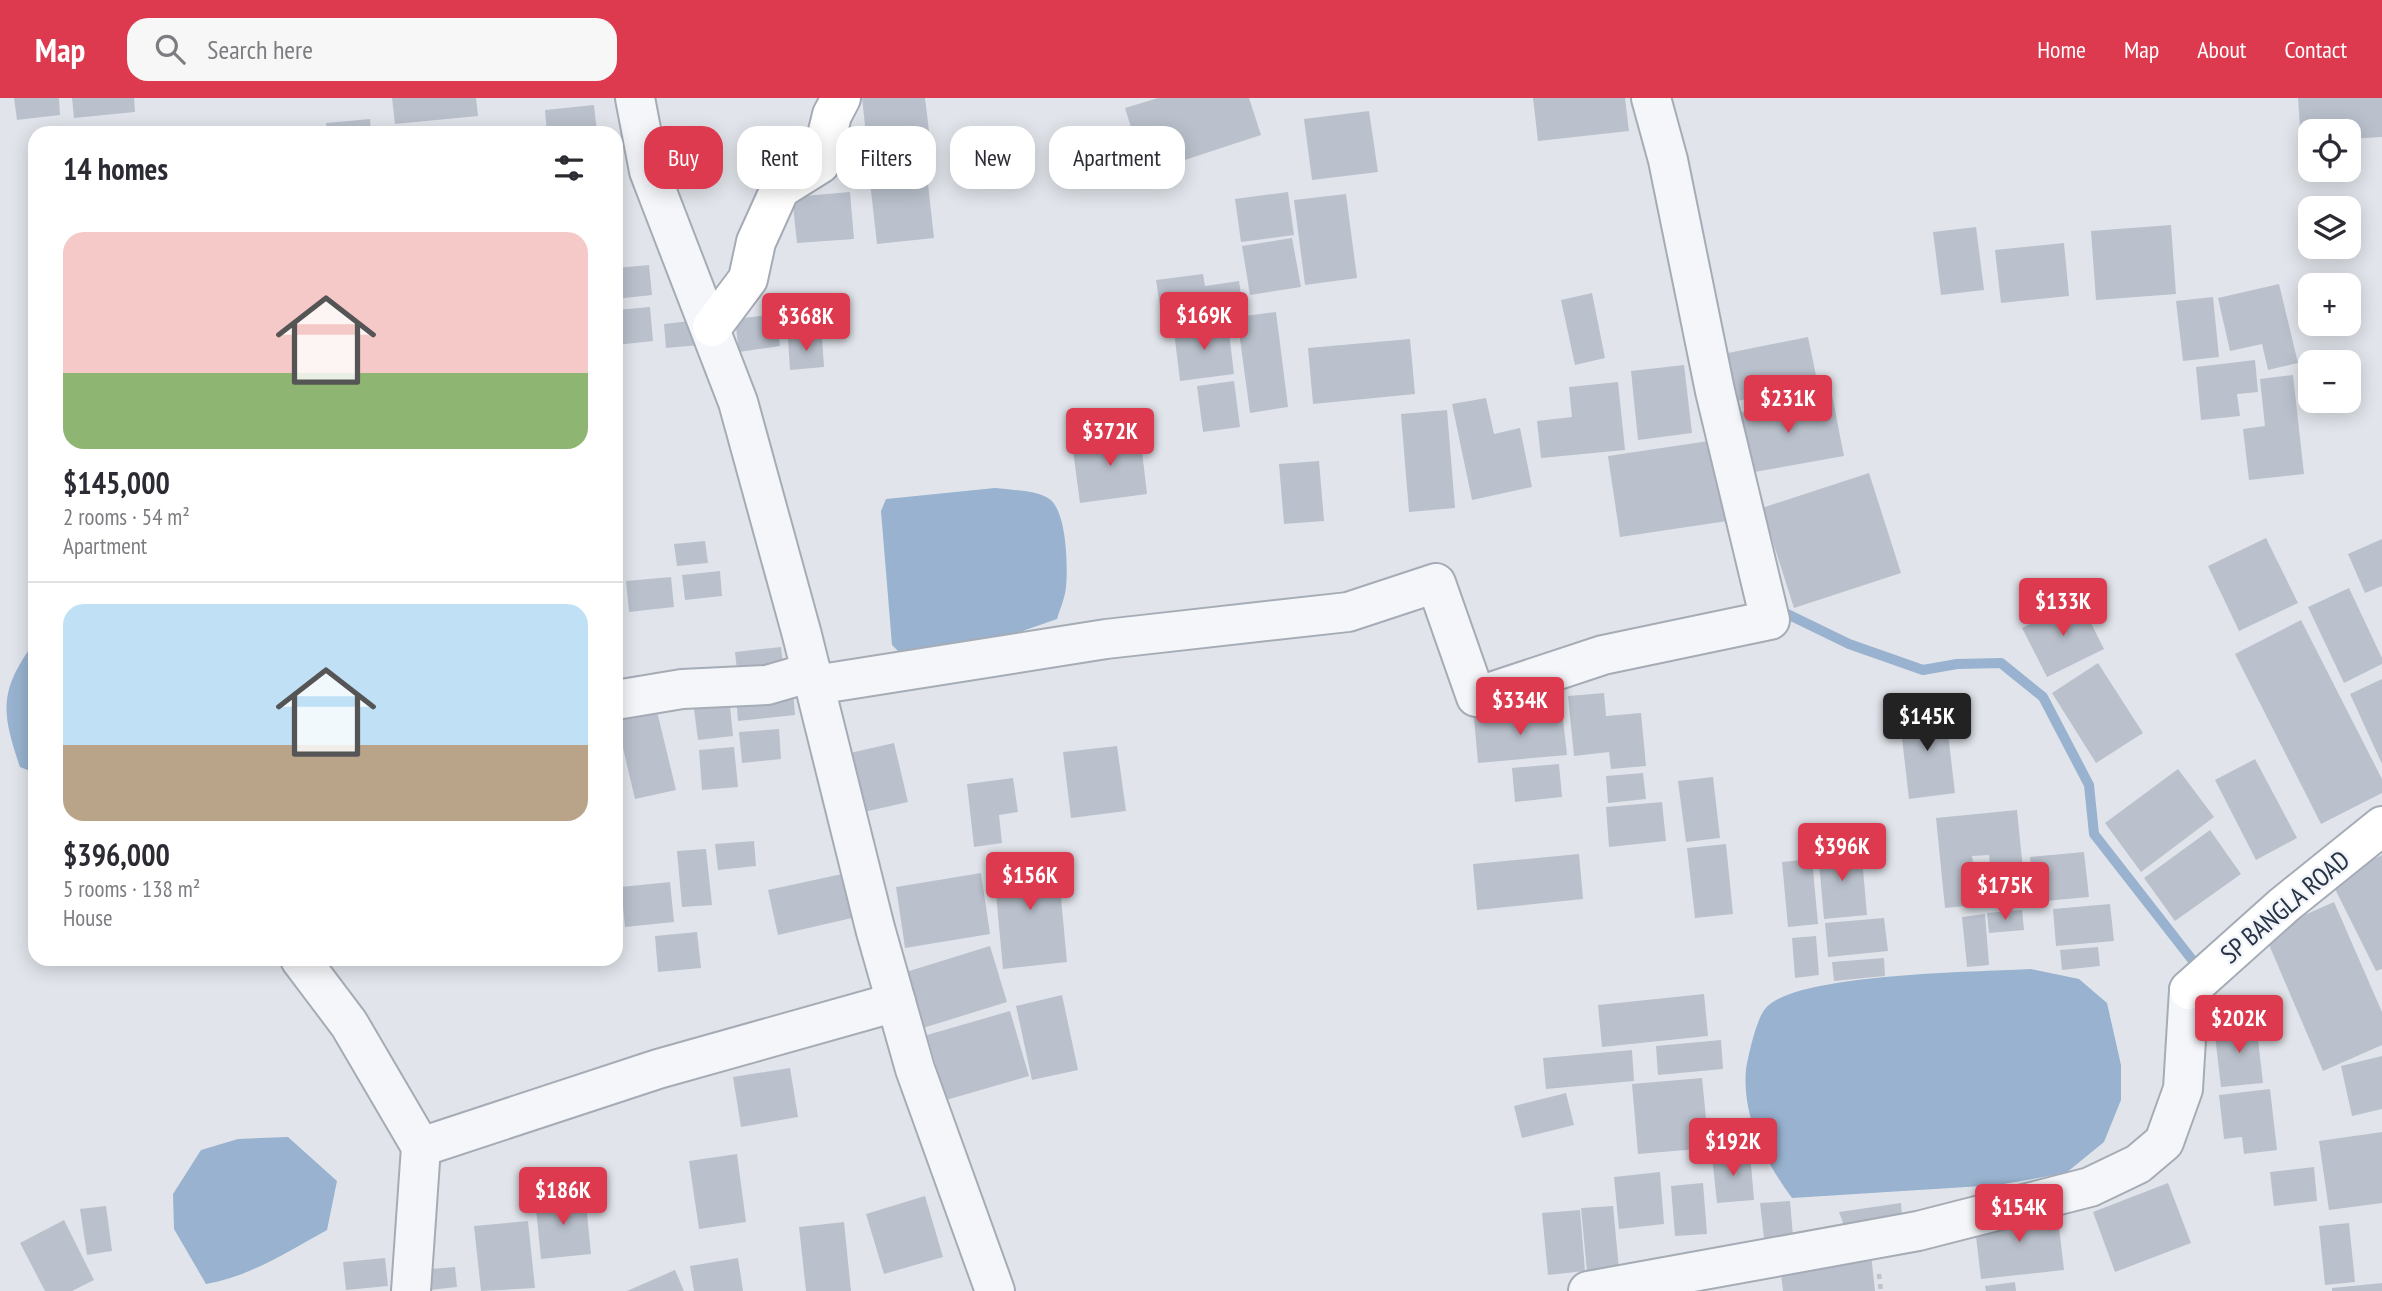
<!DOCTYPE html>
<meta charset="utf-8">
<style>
body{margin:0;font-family:"PT Sans Narrow",sans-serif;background:#f7f7f7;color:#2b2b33;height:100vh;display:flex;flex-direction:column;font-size:26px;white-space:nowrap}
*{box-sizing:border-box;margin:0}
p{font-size:23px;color:#7c7c81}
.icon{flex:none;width:38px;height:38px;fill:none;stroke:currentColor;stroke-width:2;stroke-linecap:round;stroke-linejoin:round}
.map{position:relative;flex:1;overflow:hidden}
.details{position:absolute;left:28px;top:28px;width:595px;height:840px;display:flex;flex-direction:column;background:#fff;border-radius:21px;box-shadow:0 4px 18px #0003}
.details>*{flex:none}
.banner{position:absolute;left:644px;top:28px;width:665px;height:63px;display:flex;gap:14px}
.controls{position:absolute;left:2298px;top:21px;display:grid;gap:14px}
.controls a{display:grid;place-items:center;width:63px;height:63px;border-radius:14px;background:#fff;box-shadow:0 4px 18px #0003;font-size:35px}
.price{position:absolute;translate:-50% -60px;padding:0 16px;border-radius:7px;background:#dd394f;color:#fff;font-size:23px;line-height:46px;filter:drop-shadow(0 2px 4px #0008)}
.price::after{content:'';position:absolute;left:50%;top:42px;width:21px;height:16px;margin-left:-10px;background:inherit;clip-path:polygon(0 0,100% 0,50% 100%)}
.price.selected{background:#222;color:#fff}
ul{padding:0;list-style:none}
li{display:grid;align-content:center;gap:14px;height:371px;padding:0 35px}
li+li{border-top:2px solid #e1e1e2}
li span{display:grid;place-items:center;height:217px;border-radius:21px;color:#555}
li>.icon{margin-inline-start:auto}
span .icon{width:126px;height:126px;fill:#fffc;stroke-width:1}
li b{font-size:30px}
h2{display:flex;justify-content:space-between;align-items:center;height:84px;padding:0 35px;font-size:30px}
.pill{padding:0 24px;border-radius:21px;background:#fff;box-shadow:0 4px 18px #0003;font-size:24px;line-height:63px}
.pill.selected{background:#dd394f;color:#fff}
header{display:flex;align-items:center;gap:42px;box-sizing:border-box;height:98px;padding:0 35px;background:#dd394f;color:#fff}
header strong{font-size:33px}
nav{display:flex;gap:38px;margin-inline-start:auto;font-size:24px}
.search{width:490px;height:63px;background:#f7f7f7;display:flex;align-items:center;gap:18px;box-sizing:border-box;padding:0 24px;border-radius:21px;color:#7c7c81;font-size:26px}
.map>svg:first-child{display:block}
.water{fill:#98b2cf}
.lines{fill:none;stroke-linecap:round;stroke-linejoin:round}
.stream{stroke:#98b2cf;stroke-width:10}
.building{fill:#bac1cc;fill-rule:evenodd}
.street-casing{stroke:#a5acb6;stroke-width:42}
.secondary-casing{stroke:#a5acb6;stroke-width:42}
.path{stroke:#bfc3ca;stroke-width:4.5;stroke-dasharray:5 5;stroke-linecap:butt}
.street{stroke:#f4f6f9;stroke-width:38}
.secondary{stroke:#fff;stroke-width:38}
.labels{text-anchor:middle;stroke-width:5;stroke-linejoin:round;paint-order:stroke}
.street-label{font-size:26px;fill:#273245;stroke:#f1f4f8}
</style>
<header>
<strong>Map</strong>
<div class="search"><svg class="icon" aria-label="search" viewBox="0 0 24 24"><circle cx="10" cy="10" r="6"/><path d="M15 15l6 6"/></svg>Search here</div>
<nav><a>Home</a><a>Map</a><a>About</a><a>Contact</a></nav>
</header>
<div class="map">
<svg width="2382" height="1193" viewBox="0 0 2382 1193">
<rect width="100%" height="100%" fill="#e1e5eb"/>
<g class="water">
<path d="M995,390C1011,392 1034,392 1048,400C1067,411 1068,469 1066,489C1065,500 1060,511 1057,521L1014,536L900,555L892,547L881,413L886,401Z"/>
<path d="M35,543V675L20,669C0,611 0,592 35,543Z"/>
<path d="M2031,871L2079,881L2107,905L2121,967V1002L2104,1044L2066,1075L1998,1087L1792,1100C1765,1063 1742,1019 1746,972C1748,959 1756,922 1765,911C1792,875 1981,874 2031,871Z"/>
<path d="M288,1039L337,1083L327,1132C287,1154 251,1178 206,1186L174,1131L173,1096L201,1052L238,1041Z"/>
</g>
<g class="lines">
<path class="stream" d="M1777,511L1849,546L1923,572L1957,566L2001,565L2043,599L2089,687L2094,736L2197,868L2202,864"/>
</g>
<g class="building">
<path d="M14,0H59L60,17L17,22Z"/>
<path d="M72,0H134L135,14L74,20Z"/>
<path d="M392,0H476L478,18L395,26Z"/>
<path d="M862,0H925L933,66L870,73Z"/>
<path d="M1158,0H1249L1261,37L1145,75L1125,10Z"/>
<path d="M1533,0H1625L1629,33L1538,43Z"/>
<path d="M2298,0H2382V39L2348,41V33H2310V44H2301Z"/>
<path d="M594,7L597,35H547L545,12Z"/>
<path d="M1369,13L1378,74L1312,82L1304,21Z"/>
<path d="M370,21L371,35H327L326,25Z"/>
<path d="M927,77L934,140L877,146L870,84Z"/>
<path d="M850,94L854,141L797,145L792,99Z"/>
<path d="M1288,94L1294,137L1241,144L1235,101Z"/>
<path d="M1346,96L1357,180L1305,187L1294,102Z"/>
<path d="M2171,127L2176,196L2096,202L2091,133Z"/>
<path d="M1976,129L1984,192L1941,197L1933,134Z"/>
<path d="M1292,140L1301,189L1250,197L1242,148Z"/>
<path d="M2064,145L2069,198L2001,205L1995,152Z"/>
<path d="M649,167L652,197L616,201V170Z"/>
<path d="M1203,176L1205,188L1239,183L1244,217L1163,228L1156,182Z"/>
<path d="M2279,186L2298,265L2268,272L2262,246L2230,253L2218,200Z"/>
<path d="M1592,195L1605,260L1575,267L1561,202Z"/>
<path d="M2213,199L2219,259L2183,263L2176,203Z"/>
<path d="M650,209L653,243L616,247V212Z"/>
<path d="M1276,214L1288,309L1250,315L1237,219Z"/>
<path d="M776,216L780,248L739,254L735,221Z"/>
<path d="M698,222L700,247L666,250L664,226Z"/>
<path d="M1228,226L1234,276L1180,283L1174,233Z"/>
<path d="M822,239L824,269L790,272L788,241Z"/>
<path d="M1808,239L1818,287L1737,303L1728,255Z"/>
<path d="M1410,241L1415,296L1313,306L1308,250Z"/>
<path d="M2255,262L2258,294L2237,296L2240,318L2201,322L2196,269Z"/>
<path d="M1684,267L1692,335L1638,342L1631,273Z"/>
<path d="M2293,277L2304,376L2249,382L2243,331L2265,328L2260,281Z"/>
<path d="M1234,283L1240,329L1203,334L1197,288Z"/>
<path d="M1618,284L1625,352L1541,360L1537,323L1572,319L1569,289Z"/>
<path d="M1832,297L1844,358L1743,376L1732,316Z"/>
<path d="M1486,300L1494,336L1520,330L1532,389L1472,402L1452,306Z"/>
<path d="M1447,312L1455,410L1409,414L1401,316Z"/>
<path d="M1140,336L1147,396L1080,405L1072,345Z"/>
<path d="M1722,341L1734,422L1620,439L1608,358Z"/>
<path d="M1319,363L1324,423L1284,426L1279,366Z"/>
<path d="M1869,375L1901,475L1794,510L1762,410Z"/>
<path d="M2266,440L2298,505L2239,533L2208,468Z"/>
<path d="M2382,441V488L2365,495L2348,456Z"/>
<path d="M705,443L708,465L677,468L674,446Z"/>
<path d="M720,473L722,498L685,502L682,477Z"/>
<path d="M671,479L674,509L629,514L626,483Z"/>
<path d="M2349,490L2382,560V566L2344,585L2308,509Z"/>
<path d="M2079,501L2104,551L2047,579L2022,530Z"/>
<path d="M2301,522L2382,681V695L2321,726L2235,556Z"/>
<path d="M781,549L784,576L738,581L735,554Z"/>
<path d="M2098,565L2143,635L2096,665L2052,595Z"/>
<path d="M2382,581V666L2350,596Z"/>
<path d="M793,592L795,617L738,623L736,597Z"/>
<path d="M1604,595L1606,618L1641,615L1646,668L1611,671L1609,654L1574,658L1568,598Z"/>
<path d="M655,605L676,692L635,701L616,620Z"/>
<path d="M730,608L733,638L698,642L694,611Z"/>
<path d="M1945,610L1955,695L1909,701L1899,614Z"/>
<path d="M1562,612L1567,657L1478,665L1474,620Z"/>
<path d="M779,631L781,661L742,665L739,634Z"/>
<path d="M894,645L908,704L864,714L850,655Z"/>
<path d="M1117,648L1126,713L1071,720L1063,654Z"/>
<path d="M734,649L738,689L702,692L699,652Z"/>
<path d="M2255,661L2297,740L2256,762L2215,682Z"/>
<path d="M1559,666L1562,699L1515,704L1512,670Z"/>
<path d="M2178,671L2214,719L2141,774L2105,725Z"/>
<path d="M1643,675L1646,701L1608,705L1606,678Z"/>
<path d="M1713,679L1720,740L1686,744L1678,683Z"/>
<path d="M1013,680L1018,714L999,717L1002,745L974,749L967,686Z"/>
<path d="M1662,704L1666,743L1609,749L1606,709Z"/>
<path d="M2017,712L2026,802L1945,810L1936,720ZM1989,757L1991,778L1975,779L1972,758Z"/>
<path d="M2210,732L2241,776L2175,823L2144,780Z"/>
<path d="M754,743L756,768L718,772L715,746Z"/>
<path d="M1726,746L1733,816L1695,820L1687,750Z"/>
<path d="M1861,749L1867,817L1824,821L1818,753Z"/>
<path d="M706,751L712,807L682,809L677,753Z"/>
<path d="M2084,754L2089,799L2034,804L2030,759Z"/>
<path d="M1579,756L1583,801L1477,812L1473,766Z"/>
<path d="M2382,757V871L2376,873L2331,783Z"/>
<path d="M1057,758L1067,864L1003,871L993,764Z"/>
<path d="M1812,761L1818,826L1788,829L1782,764Z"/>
<path d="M981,775L990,836L905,850L896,789Z"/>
<path d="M842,776L852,820L778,837L768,792Z"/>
<path d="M670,784L674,824L625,829L621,789Z"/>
<path d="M2334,804L2382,914V947L2323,973L2264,835Z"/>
<path d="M2110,806L2114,843L2056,848L2053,811Z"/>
<path d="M2022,812L2024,832L1989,835L1987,815Z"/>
<path d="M1985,816L1989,867L1967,869L1962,819Z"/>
<path d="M1884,820L1888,853L1828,859L1825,825Z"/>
<path d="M697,834L701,870L658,874L655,838Z"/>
<path d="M1816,838L1819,877L1795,880L1792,840Z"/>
<path d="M990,848L1007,904L923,930L906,874Z"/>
<path d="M2098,849L2100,868L2062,872L2060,852Z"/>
<path d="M1884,860L1885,878L1834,883L1832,864Z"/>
<path d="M1704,896L1708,938L1602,949L1598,907Z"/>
<path d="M1062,897L1078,972L1032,982L1016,908Z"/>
<path d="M1010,913L1029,978L946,1002L927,937Z"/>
<path d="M2256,924L2263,985L2221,989L2214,929Z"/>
<path d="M1721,942L1723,971L1658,977L1656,948Z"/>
<path d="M1632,952L1634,983L1546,991L1543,960Z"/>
<path d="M2382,958V1011L2352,1018L2341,968Z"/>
<path d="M790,970L798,1019L741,1029L733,979Z"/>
<path d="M1702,980L1709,1050L1638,1056L1632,986Z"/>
<path d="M2270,991L2277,1052L2244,1056L2242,1039L2224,1041L2219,997Z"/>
<path d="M1566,995L1574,1027L1522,1040L1514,1008Z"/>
<path d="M2382,1034V1105L2329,1112L2319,1043Z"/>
<path d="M1750,1055L1754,1102L1717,1105L1712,1058Z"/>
<path d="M737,1056L746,1124L699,1131L689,1063Z"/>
<path d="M2314,1069L2317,1103L2274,1108L2270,1074Z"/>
<path d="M1660,1074L1664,1126L1619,1131L1614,1079Z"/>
<path d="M1703,1085L1707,1136L1675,1138L1671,1088Z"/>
<path d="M2168,1085L2191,1145L2115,1174L2093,1114Z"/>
<path d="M585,1096L591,1156L541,1161L535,1101Z"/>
<path d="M925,1098L943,1159L884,1176L866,1116Z"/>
<path d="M1790,1103L1793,1138L1764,1140L1760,1105Z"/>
<path d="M1901,1105L1902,1122L1846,1133L1839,1114Z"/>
<path d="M106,1108L112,1153L87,1157L80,1111Z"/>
<path d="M1613,1108L1619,1171L1587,1174L1581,1110Z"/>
<path d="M1580,1112L1585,1173L1548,1177L1542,1115Z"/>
<path d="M2057,1112L2064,1172L1981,1181L1974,1121Z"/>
<path d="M64,1122L94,1182L72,1193H45L20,1145Z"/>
<path d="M528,1123L535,1190L481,1193L474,1128Z"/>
<path d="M844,1124L851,1193H806L799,1129Z"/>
<path d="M2349,1125L2355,1184L2325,1187L2319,1128Z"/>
<path d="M1871,1156L1875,1193H1783L1780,1166Z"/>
<path d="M385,1160L388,1188L346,1192L343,1164Z"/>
<path d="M738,1160L743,1193H694L690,1168Z"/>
<path d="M455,1169L457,1189L420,1193L419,1172Z"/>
<path d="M675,1172L684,1193H627Z"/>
<path d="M2015,1184L2016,1193H1986L1985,1188Z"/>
<path d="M2382,1185V1193H2332V1190Z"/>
</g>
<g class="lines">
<defs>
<g id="street">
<path d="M635,0L649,73L738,304L802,537L875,830L915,971L995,1193"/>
<path d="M815,587L1106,541L1348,514L1436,485L1476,599L1603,557L1770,522L1715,293L1668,62L1651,0"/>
<path d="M616,602L682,591L767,587L812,574"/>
<path d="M300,861L349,926L421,1049L411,1193"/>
<path d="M421,1049L658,971L896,904"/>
<path d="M1588,1193L1918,1133L2090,1089L2138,1066L2164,1044L2183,991L2189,892"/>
</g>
<g id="secondary">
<path d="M712,229L748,181L756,144L780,91L820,66L832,17L841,0"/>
<path d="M2189,892L2284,807L2382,728"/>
</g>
</defs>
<use href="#street" class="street-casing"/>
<use href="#secondary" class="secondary-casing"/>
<path class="path" d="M1879,1176L1881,1193"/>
<use href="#street" class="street"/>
<use href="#secondary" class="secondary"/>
</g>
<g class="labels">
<g class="street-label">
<text transform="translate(2285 809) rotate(-40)" y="9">SP BANGLA ROAD</text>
</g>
</g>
</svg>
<div class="controls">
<a><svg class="icon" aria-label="locate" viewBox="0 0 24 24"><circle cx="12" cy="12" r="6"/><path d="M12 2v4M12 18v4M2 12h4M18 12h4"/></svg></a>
<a><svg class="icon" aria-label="layers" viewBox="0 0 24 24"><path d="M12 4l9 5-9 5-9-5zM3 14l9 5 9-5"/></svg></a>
<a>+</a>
<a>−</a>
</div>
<b class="price" style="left:1204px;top:254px">$169K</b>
<b class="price" style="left:806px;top:255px">$368K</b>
<b class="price" style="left:1788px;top:337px">$231K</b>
<b class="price" style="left:1110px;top:370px">$372K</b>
<b class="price" style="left:2063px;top:540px">$133K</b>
<b class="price" style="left:1520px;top:639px">$334K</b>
<b class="price selected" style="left:1927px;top:655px">$145K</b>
<b class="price" style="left:1842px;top:785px">$396K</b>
<b class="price" style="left:1030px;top:814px">$156K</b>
<b class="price" style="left:2005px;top:824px">$175K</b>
<b class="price" style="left:2239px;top:957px">$202K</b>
<b class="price" style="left:1733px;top:1080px">$192K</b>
<b class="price" style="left:563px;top:1129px">$186K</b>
<b class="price" style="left:2019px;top:1146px">$154K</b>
<div class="banner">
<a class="pill selected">Buy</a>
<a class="pill">Rent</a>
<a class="pill">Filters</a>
<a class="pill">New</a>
<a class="pill">Apartment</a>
</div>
<section class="details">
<h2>14 homes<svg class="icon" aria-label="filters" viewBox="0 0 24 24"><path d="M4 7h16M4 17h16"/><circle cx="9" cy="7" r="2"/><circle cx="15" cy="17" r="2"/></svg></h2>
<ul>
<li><span style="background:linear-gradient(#f6c9c9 65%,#8fb573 0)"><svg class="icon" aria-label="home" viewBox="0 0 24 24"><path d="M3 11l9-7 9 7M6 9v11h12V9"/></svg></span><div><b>$145,000</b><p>2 rooms · 54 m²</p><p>Apartment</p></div></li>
<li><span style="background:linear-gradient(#bfe0f5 65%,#b9a48a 0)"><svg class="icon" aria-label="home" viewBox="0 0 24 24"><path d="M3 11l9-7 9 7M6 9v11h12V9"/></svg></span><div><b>$396,000</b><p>5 rooms · 138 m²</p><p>House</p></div></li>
</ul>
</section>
</div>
